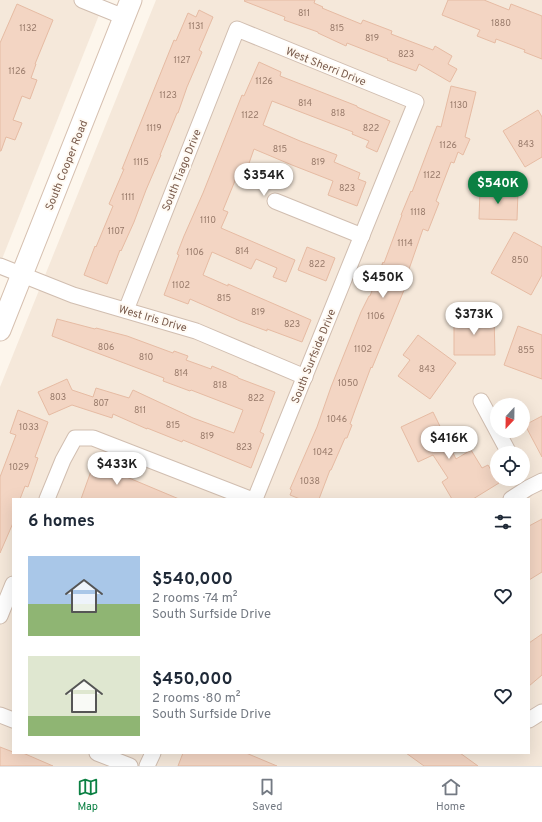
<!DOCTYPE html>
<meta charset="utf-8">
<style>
body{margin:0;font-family:Overpass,sans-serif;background:#f2f2f3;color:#1f2937;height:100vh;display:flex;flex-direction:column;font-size:15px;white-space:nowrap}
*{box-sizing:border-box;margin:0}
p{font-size:13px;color:#747a83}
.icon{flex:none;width:22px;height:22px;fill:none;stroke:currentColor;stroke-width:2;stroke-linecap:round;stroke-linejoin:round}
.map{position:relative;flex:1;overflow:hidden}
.side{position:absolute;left:12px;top:498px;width:518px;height:256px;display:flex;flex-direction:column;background:#fff;border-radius:0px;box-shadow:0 4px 16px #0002}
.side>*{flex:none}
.needle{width:26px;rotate:202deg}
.controls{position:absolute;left:490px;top:398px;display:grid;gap:8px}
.controls a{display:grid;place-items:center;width:40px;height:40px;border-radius:50%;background:#fff;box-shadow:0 4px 16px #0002;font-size:20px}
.price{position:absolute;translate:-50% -34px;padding:0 9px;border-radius:14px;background:#fff;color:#222;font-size:13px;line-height:26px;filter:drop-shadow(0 1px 2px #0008)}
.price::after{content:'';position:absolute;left:50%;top:24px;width:12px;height:9px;margin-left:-6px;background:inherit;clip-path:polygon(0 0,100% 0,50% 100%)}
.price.active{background:#0b8043;color:#fff}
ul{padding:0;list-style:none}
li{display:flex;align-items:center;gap:12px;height:100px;padding:0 16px}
li span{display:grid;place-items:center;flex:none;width:112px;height:80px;border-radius:0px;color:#555}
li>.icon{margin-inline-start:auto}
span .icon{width:48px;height:48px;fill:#fffc;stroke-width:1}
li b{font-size:17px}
h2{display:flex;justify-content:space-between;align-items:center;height:48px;padding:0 16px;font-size:17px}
.menu{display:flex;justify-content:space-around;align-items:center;height:56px;border-top:1px solid #e0e1e3;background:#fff;font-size:11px;color:#747a83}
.menu a{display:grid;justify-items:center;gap:2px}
.menu .active{color:#0b8043}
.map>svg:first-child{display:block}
.residential{fill:#f5e8da;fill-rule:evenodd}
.building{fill:#f3d5c3;stroke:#e6bba3}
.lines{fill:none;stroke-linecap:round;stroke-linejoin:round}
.minor-casing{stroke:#d1beb0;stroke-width:17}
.secondary-casing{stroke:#d6c0b0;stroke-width:23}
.minor{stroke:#fff;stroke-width:15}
.secondary{stroke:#fff;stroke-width:21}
.labels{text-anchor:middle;stroke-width:4;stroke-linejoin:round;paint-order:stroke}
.number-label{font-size:9px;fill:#987a6a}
.street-label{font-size:11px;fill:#7a5c4d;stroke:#fffaf3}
</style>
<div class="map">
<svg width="542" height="766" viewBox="0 0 542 766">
<rect width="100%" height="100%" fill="#fdf6ec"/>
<g class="residential">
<path d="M0,0H105L0,264Z"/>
<path d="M156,0H542V766H0V387ZM497,405H523V431H497ZM497,453H523V479H497ZM13,499H529V753H13Z"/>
</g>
<g class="building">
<path d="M245,0H315L314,3L323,7L322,8L361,24L363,20L392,31L391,34L433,50L435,46L452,56L448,64L457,69L450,82L419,64L416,71L387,60L388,59L347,43L346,46L318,33V32L284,20L285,17L244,1Z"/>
<path d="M448,0H484L509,10L511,4L542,16V59L524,52L525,50L496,39L495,43L477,36L480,30L442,15Z"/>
<path d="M17,4L53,20L35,64H36L31,78L37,80L30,99L22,96L13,120L22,123L15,140L6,137L1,151H0V43Z"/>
<path d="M199,10L213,17L199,50L202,52L187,87L178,113H177L160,155H161L146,190L134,222L121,251L120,250L107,284L84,275L95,246L96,247L113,206L109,204L124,169H122L174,40L176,41L188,13L196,17Z"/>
<path d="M259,62L281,72L280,76L357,106V107L390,121L377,152L366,147L369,141L352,134L353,132L272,101L263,125L300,141L337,155L334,162L360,173L358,179L366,182L357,206L328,195L333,181L292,165L254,149L247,169L241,166L223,210L228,212L221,228L295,260L286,282L273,277L277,268L256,259L251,269L212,252L203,275L228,286V284L311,320L302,342L267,329V331L240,321L190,299L188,304L164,295L179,255L177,254L184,236L203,193L242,95L244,96Z"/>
<path d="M451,86L476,92L465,137L470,139L463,155L458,152L454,163L451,162L436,201L439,203L428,231L423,229L408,272L411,273L372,368L371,367L355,410L350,424L352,425L347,438H345L331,470H330L319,499H300L290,495L292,490L290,489L317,427L331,387L361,312L369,296H370L383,262L384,263L402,215H401L411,191L412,192L437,126L441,127Z"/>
<path d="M538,110L542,117V157L525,167L503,131Z"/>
<path d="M480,190L518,191L517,220L479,219Z"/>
<path d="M514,232L542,247V275L531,295L491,273Z"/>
<path d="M307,247L335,258L326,281L298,270Z"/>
<path d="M454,316H494L495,355H454Z"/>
<path d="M57,319L95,329L96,328L127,336L173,353L174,351L188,356L186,360L211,369L212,366L238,377V378L275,392L260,432L264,434L251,468L183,440L182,442L147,428V429L113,414L112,418L72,405L49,415L38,392L67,379L72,390L93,397L96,388L129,398L133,390L193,418L234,433L243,410L191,390L190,391L163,381L164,378L52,336Z"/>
<path d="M518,326L542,335V379L504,365Z"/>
<path d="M418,335L456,363L430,399L398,376L410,360L403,355Z"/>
<path d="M18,410L48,422L35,457L38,458L28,487L25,486L20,499H13V523L0,553V477L16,435L10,433Z"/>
<path d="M433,412L456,459L471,450L482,468L488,465L499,483L473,499H452L442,482L448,478L433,455L418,462L401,427Z"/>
<path d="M542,416V457L525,425Z"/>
<path d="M95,460L119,469L117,473L179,499H81Z"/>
<path d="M542,519V572L529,580V526Z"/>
<path d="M542,634V675L529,686V643Z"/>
<path d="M0,747L13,752V753H23L53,766H0Z"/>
<path d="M183,753H246L277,766H178Z"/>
<path d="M406,753H460L478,766H424Z"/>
</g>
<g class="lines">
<defs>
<g id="minor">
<path d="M82,0L124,17"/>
<path d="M275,201L362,236"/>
<path d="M0,266L73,295L196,331L305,377"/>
<path d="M126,310L237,29L416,102L255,499"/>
<path d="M481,401L509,453"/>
<path d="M47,499L63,460L75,438H93L250,499"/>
<path d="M511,499L528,488L542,481"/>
<path d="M0,616L13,584"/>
<path d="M0,715L13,720"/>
<path d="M529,720L542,712"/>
<path d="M97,753L130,766"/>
<path d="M147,766L153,753"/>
</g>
<path id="secondary" d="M0,330L131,0"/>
</defs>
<use href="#minor" class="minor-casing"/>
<use href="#secondary" class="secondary-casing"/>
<use href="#minor" class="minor"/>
<use href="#secondary" class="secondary"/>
</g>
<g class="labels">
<g class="number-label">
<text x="304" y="16">811</text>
<text x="501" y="26">1880</text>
<text x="196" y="29">1131</text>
<text x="28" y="31">1132</text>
<text x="337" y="31">815</text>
<text x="372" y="41">819</text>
<text x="406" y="57">823</text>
<text x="182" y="63">1127</text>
<text x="17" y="74">1126</text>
<text x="264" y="84">1126</text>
<text x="168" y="98">1123</text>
<text x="305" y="106">814</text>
<text x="459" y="108">1130</text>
<text x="338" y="116">818</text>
<text x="250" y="118">1122</text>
<text x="154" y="131">1119</text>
<text x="371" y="131">822</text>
<text x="526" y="147">843</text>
<text x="448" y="148">1126</text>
<text x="280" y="152">815</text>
<text x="141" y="165">1115</text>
<text x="318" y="165">819</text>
<text x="432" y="178">1122</text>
<text x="347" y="191">823</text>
<text x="128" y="200">1111</text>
<text x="418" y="215">1118</text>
<text x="208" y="223">1110</text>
<text x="116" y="234">1107</text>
<text x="405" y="246">1114</text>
<text x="242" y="254">814</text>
<text x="195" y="255">1106</text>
<text x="520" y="263">850</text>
<text x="317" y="267">822</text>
<text x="181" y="288">1102</text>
<text x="224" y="301">815</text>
<text x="258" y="315">819</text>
<text x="376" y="319">1106</text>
<text x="292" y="327">823</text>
<text x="106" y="350">806</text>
<text x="363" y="352">1102</text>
<text x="526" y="353">855</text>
<text x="146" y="360">810</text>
<text x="427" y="372">843</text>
<text x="181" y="376">814</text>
<text x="348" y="386">1050</text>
<text x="220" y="388">818</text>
<text x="58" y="400">803</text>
<text x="256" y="401">822</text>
<text x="101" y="406">807</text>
<text x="140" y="413">811</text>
<text x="337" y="422">1046</text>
<text x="173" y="428">815</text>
<text x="29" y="430">1033</text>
<text x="207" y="439">819</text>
<text x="244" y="450">823</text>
<text x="323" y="455">1042</text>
<text x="19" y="470">1029</text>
<text x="310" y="484">1038</text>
</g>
<g class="street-label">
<text transform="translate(326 66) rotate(22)" y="4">West Sherri Drive</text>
<text transform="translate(66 165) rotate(-68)" y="4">South Cooper Road</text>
<text transform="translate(181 170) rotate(-68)" y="4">South Tiago Drive</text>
<text transform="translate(153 318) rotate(16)" y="4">West Iris Drive</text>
<text transform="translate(313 356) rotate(-68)" y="4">South Surfside Drive</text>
</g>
</g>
</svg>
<div class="controls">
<a><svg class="needle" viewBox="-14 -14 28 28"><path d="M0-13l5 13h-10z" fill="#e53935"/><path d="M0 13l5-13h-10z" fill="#747a83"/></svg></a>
<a><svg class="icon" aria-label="locate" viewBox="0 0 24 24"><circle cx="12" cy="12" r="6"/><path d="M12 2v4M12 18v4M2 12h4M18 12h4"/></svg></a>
</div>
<b class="price" style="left:264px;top:197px">$354K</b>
<b class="price active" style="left:498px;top:205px">$540K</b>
<b class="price" style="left:383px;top:299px">$450K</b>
<b class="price" style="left:474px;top:336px">$373K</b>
<b class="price" style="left:449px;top:460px">$416K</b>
<b class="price" style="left:117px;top:486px">$433K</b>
<section class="side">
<h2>6 homes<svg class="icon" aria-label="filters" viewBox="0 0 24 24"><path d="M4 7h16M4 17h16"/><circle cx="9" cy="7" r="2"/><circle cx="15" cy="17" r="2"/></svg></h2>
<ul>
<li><span style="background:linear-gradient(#a9c7e8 60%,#8fb573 0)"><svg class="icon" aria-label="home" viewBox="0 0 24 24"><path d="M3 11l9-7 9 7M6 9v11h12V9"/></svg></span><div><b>$540,000</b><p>2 rooms · 74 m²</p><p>South Surfside Drive</p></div><svg class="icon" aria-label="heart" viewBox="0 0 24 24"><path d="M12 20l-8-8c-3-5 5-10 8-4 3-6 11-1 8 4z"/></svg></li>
<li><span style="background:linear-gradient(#dfe7d0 75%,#8fb573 0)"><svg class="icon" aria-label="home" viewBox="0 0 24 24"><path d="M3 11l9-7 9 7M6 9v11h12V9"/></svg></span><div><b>$450,000</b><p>2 rooms · 80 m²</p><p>South Surfside Drive</p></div><svg class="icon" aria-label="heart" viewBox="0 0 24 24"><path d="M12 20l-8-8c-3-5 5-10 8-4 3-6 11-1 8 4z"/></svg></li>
</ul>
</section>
</div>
<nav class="menu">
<a class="active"><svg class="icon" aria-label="map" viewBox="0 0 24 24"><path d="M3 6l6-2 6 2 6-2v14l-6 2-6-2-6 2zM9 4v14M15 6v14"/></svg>Map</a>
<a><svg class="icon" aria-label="saved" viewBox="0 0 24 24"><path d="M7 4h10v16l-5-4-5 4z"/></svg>Saved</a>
<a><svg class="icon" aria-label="home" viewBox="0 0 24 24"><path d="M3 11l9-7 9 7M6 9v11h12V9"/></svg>Home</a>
</nav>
